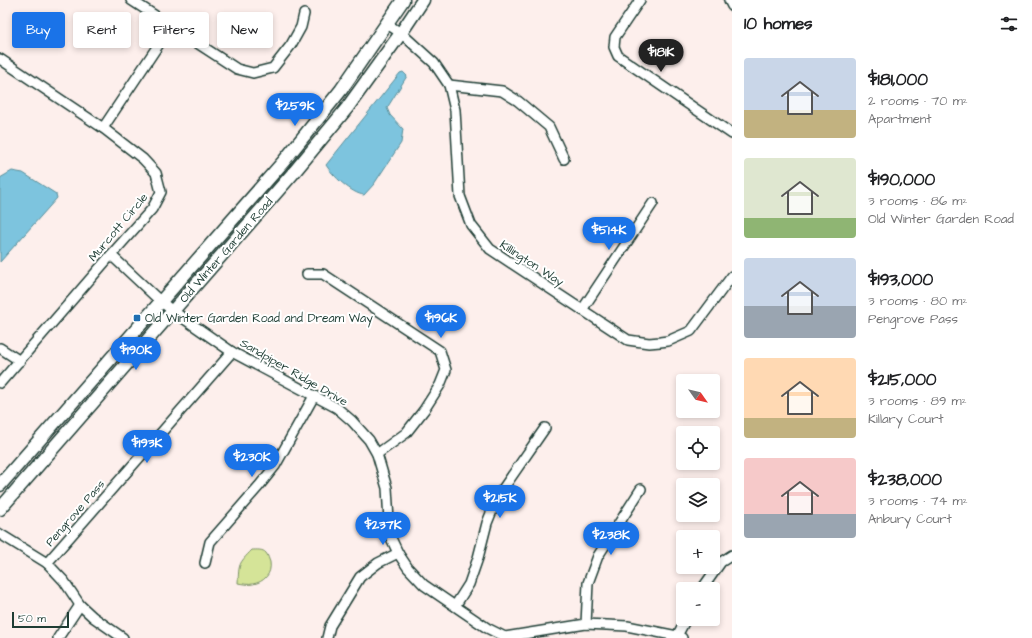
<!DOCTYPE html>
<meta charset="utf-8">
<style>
body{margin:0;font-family:"Architects Daughter",sans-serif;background:#f6f6f6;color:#202124;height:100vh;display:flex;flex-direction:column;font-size:15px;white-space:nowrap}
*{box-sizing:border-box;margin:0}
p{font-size:13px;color:#757577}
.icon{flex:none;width:22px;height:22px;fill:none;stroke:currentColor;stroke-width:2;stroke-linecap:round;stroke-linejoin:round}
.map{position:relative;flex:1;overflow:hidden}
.side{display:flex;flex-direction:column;background:#fff;width:300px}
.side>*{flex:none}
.top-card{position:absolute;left:12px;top:12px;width:380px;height:36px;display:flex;gap:8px}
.needle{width:26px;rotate:124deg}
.tools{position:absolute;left:676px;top:374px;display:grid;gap:8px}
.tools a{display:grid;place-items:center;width:44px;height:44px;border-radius:4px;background:#fff;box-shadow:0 2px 6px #0003;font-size:20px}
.scale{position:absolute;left:12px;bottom:10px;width:57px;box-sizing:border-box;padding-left:4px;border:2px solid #1f3d34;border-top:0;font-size:11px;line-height:14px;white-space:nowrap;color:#1f3d34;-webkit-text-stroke:3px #fff;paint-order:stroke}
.price{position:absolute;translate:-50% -34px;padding:0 9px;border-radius:14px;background:#1a73e8;color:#fff;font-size:13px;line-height:26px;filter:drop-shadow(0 1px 2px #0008)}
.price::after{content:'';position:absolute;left:50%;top:24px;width:12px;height:9px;margin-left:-6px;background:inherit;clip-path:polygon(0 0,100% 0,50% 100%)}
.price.active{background:#222;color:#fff}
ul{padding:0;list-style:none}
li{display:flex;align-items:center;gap:12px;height:100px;padding:0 12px}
li span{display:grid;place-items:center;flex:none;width:112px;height:80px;border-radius:4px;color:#555}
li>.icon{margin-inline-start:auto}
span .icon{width:48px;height:48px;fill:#fffc;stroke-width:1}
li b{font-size:17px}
h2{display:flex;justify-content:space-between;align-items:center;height:48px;padding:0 12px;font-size:17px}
.chip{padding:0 14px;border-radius:4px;background:#fff;box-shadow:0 2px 6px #0003;font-size:14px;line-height:36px}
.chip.active{background:#1a73e8;color:#fff}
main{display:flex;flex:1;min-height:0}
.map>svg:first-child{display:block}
.green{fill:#d5e498;stroke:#7a9066}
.water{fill:#7dc4de;stroke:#578e9a}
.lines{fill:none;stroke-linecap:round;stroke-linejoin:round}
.minor-casing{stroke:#1f3d34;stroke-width:12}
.secondary-casing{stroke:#1f3d34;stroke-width:15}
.minor{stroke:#fff;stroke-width:9}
.secondary{stroke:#fff;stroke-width:12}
.poi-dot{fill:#1f6fb2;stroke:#fff;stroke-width:1.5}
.labels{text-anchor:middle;stroke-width:4;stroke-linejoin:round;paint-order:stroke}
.street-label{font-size:12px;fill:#1f3d34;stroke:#fff}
.poi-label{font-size:12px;fill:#1f3d34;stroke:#fff;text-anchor:start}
</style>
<main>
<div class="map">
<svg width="732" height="638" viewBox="0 0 732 638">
<rect width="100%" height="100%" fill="#fdefec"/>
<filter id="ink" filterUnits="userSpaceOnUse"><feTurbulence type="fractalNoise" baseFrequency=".025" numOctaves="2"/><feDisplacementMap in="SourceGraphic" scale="8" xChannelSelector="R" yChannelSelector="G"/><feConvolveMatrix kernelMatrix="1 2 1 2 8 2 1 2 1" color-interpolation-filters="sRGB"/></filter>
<g filter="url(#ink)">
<path class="green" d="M252,550C256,550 263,549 266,553C268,555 269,560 270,562C272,574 264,582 253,584C249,585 243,584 238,583C239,564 238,564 252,550Z"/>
<g class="water">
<path d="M403,72L407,76L387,108L390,115L403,129L401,143L374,184L364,195C352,194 332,175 326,165L400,73Z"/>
<path d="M12,171L23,173L56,194L57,198L0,262V178Z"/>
</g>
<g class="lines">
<defs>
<g id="minor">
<path d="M131,0L237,69L253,73L273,68L291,45L301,27L304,14"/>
<path d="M640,0L615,37L614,47L618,56L732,134"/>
<path d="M729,0L732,6"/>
<path d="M387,24L401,33L434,63L449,85L455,110L460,196L471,225L490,249L628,340L649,343L660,342L668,341L691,331L732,276"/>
<path d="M0,59L103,128L143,159L156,173L161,192L152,209L111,255L0,383"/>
<path d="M449,85L502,91L518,101L549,127L564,159"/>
<path d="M103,128L171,26"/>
<path d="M111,255L160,301L173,311L232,352L337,408L352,421L369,440L377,454L387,488L390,536L398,553L408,568L424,585L487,628L505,637L586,624L627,626L677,636L682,638"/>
<path d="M307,274H323L440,351L446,370L440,385L424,410L406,433L377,454"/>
<path d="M582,310L653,203"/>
<path d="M0,348L20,361"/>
<path d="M0,534L47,563L64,581L80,605L93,617L123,638"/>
<path d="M47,563L232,352"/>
<path d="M205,563L210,542L259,486L275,466L314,396"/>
<path d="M702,589L721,562L732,555"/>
<path d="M455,606L469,584L478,558L487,523L498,496L545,428"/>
<path d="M586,624L588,583L598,556L641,489"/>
<path d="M677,636L686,619"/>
<path d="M58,638L80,605"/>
<path d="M327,638L330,626L360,577L378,563L398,553"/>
</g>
<g id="secondary">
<path d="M0,485L284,161L341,90L403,0"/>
<path d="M0,509L295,171L347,108L401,33L423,0"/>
</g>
</defs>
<use href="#minor" class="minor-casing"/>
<use href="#secondary" class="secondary-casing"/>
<use href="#minor" class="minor"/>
<use href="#secondary" class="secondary"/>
</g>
</g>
<rect class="poi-dot" x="133" y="314" width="8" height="8" rx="2"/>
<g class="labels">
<g class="street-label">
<text transform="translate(118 227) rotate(-50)" y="4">Murcott Circle</text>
<text transform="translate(226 250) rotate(-49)" y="4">Old Winter Garden Road</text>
<text transform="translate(532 263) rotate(33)" y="4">Killington Way</text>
<text transform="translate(294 372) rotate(30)" y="4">Sandpiper Ridge Drive</text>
<text transform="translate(75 513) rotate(-49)" y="4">Pengrove Pass</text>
</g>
<g class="poi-label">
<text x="145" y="322">Old Winter Garden Road and Dream Way</text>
</g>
</g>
</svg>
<div class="tools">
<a><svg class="needle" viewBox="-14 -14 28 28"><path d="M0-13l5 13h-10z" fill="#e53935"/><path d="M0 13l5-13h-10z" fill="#757577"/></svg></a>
<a><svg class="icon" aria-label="locate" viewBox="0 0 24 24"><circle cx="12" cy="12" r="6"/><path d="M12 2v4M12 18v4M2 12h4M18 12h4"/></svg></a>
<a><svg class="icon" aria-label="layers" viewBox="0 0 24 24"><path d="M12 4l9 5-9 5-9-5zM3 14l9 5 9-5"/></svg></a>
<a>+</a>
<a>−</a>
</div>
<div class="scale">50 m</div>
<b class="price active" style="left:661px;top:73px">$181K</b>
<b class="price" style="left:295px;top:127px">$259K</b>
<b class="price" style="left:609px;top:251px">$514K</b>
<b class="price" style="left:441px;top:339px">$196K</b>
<b class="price" style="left:136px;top:371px">$190K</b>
<b class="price" style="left:147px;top:464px">$193K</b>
<b class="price" style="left:252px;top:478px">$230K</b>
<b class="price" style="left:500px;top:519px">$215K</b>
<b class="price" style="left:383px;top:546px">$237K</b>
<b class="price" style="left:611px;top:556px">$238K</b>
<div class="top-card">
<a class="chip active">Buy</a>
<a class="chip">Rent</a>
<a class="chip">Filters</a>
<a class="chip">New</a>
</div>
</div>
<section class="side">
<h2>10 homes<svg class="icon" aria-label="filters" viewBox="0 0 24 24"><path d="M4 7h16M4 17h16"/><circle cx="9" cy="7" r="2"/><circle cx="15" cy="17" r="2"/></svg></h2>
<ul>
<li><span style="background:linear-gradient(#c9d6e8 65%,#c2b280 0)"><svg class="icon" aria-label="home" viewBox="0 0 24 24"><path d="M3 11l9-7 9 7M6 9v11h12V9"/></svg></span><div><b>$181,000</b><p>2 rooms · 70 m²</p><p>Apartment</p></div></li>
<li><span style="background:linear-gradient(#dfe7d0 75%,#8fb573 0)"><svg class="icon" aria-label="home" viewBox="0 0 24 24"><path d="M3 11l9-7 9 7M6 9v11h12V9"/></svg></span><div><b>$190,000</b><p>3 rooms · 86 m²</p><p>Old Winter Garden Road</p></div></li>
<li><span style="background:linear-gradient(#c9d6e8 60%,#9aa5b1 0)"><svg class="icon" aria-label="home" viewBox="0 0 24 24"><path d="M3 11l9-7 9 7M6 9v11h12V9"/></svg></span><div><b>$193,000</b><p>3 rooms · 80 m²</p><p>Pengrove Pass</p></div></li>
<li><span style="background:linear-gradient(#ffd9b3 75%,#c2b280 0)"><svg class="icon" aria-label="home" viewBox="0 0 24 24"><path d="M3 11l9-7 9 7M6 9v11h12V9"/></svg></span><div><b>$215,000</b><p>3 rooms · 89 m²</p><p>Killary Court</p></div></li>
<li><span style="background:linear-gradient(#f6c9c9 70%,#9aa5b1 0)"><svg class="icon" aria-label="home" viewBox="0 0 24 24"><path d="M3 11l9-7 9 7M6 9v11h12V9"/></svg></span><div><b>$238,000</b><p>3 rooms · 74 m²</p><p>Anbury Court</p></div></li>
</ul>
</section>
</main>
